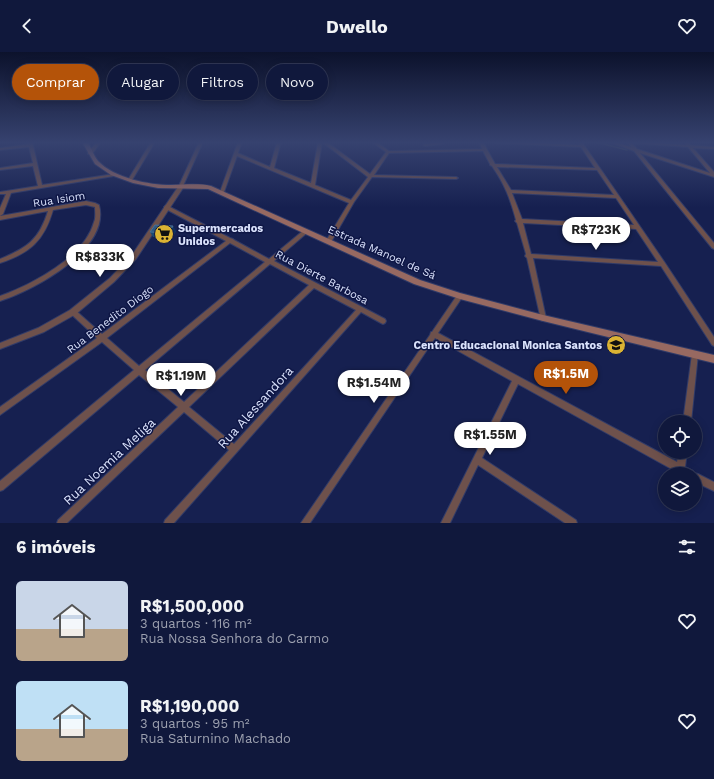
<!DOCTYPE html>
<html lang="pt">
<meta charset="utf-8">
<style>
body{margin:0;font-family:"Work Sans",sans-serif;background:#192143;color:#f1f3f6;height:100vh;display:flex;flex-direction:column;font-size:15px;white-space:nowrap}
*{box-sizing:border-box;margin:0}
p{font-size:13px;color:#9ca0af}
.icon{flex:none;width:22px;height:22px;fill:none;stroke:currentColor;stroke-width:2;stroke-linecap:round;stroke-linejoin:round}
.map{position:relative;height:471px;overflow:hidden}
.details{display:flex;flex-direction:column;background:#10183c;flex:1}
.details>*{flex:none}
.banner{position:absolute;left:12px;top:12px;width:400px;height:36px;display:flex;gap:8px}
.fabs{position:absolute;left:658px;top:363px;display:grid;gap:8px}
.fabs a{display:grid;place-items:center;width:44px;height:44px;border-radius:50%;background:#10183c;box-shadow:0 2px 10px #0003,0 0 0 1px #303756;font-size:20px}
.price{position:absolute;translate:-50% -34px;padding:0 9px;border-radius:14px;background:#fff;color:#222;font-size:13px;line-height:26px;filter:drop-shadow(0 1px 2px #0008)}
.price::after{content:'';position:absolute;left:50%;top:24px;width:12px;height:9px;margin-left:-6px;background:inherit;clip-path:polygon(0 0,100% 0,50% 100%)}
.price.active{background:#b45309;color:#fff}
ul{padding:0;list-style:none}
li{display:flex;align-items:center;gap:12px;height:100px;padding:0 16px}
li span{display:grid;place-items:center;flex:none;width:112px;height:80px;border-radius:6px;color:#555}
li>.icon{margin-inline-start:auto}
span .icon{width:48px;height:48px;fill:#fffc;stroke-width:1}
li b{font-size:17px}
h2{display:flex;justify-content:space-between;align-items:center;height:48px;padding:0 16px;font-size:17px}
.pill{padding:0 14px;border-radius:18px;background:#10183c;box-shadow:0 2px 10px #0003,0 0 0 1px #303756;font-size:14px;line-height:36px}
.pill.active{background:#b45309;color:#fff}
header{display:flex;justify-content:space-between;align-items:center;height:52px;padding:0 16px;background:#10183c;font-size:18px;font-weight:700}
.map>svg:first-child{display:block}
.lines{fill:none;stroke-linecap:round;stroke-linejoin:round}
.stream{stroke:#435050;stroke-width:1.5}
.minor-casing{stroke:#313b68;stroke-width:2}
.tertiary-casing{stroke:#313b68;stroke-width:2}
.secondary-casing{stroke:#313b68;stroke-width:2}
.minor{fill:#6e514c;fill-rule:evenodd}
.tertiary{fill:#6e514c;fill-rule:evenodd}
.secondary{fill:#976961;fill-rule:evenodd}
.wall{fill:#194975}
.shaded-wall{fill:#0f3260}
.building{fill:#2d5a84;stroke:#486f96}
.labels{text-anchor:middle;stroke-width:3;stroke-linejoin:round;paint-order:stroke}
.street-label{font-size:11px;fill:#dae2fc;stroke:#0e1645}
.poi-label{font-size:11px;font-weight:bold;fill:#dae2fc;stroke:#0e1645;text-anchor:start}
.near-street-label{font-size:13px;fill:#dae2fc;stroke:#0e1645}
</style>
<header><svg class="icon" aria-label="back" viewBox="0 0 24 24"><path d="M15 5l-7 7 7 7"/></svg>Dwello<svg class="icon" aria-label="heart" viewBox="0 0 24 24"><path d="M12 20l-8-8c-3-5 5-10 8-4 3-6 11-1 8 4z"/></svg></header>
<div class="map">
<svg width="714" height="471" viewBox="0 0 714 471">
<rect width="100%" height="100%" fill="#162050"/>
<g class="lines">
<path class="stream" d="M596,90L627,98"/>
<defs>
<g id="minor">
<path d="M28,90H32L33,93L42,133L114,122L116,123L114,124L11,141L3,162L0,164V156L6,142H0V140L38,134L33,114L0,118V116L33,111L29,95L0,98V96L28,92Z"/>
<path d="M97,90H101L92,102H88V100Z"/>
<path d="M151,90H155L132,128L130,129H128V128Z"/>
<path d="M199,90H203L182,136V137H178V136Z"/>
<path d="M238,90H242L238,101L270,115L277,90H281L274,116L311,131L318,90H327L370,122L386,100L372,90H377L389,99L482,97L479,90H483L495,112L595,116L581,95L496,91L494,90H522L580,93L578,90H582L665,211L714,285V294L712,293L661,214L533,206L546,266L545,268L543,269L541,268L527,206L525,204L526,202L517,171L515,169L516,168C510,146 505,133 492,114L490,113V112L483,99L389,101L374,123L456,125L458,126L456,127L372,125L354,150L331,190L329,191L326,189L349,151L237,104L224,140L222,141H220V140ZM322,90L368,125L351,148L315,133ZM497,115L597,118L614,143L511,138ZM512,141L616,146L634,173L522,167ZM523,171L636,177L658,210L531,202Z"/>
<path d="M440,90L444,91L442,92L425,94L423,93L425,92Z"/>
<path d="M609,90H615L631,95L627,90H647L686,93L684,90H688L691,93L714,95V97L693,96L714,120V125L640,101L714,191V197L712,196L634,99ZM632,91L688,95L710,121L637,97Z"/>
<path d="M86,149L95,151L99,153C111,197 34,238 0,249V244C31,233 85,205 94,170C96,166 95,160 95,155L86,153L53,158C44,189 30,201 0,211V207C27,196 39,188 48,159L0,168V164Z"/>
<path d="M166,153L230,186L233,187L234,188L269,207L304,178H308L309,179L308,180L274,209L385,267L386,269L385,271L383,272L381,271L361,260L174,471H164L165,468L229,398L184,360L67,471H57L58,468L178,355L139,323L3,438L0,439V429L134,318L102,290L0,363V355L97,286L71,262L70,260L71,258H75L102,282L226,189L164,156V155ZM230,191L265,210L139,314L107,286ZM270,212L309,233L184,350L145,318ZM314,236L356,258L234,392L189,355Z"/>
<path d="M458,242H462L463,244L438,281L677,410L679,400H687L685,415L693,419L694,421L698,422L714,430V439L695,430V422H682L677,420L518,332L482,406L576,468L577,471H565L478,413L450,471H441L512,329L435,286L310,471H301L430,283L431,280H432Z"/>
<path d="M695,299L697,300L698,302L691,370H683L692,302L693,300Z"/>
</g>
<path id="tertiary" d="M180,134L183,136L136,207L114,230L76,262L44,280L0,297V291L38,276L70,258L110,226L132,203L178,135Z"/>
<path id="secondary" d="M82,90H88C91,96 94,104 98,109C114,126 149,133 171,133C184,133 198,131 211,134L420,228L460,241L543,263L714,303V311L543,269L460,247L414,232L208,137L158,136L133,131L111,123L95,112Z"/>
</defs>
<use href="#minor" class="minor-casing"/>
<use href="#tertiary" class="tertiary-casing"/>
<use href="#secondary" class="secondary-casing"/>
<use href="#minor" class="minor"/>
<use href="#tertiary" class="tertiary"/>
<use href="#secondary" class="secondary"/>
</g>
<path class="wall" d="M176,179L172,186L153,185L150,180Z"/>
<path class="shaded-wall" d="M173,174L176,179L172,186L169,181Z"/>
<path class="building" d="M155,173L173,174L169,181L150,180Z"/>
<linearGradient id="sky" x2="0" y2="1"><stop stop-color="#0c122c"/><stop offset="0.58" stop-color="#36426f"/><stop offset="1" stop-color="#36426f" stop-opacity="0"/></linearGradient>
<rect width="714" height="156" fill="url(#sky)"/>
<defs>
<symbol id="supermarket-disc" viewBox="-11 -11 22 22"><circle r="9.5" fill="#dbb333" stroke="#0e1645"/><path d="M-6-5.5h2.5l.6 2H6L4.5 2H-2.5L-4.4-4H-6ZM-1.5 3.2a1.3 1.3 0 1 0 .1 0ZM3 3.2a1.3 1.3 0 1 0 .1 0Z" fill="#111"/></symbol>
<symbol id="school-disc" viewBox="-11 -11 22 22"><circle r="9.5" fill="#dbb333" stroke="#0e1645"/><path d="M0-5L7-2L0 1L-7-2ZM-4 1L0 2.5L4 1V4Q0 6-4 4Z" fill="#111"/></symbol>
</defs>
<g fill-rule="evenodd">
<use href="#supermarket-disc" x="153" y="171" width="22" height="22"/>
<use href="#school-disc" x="605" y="282" width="22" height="22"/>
</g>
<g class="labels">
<g class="street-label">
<text transform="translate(59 147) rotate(-9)" y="4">Rua Isiom</text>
<text transform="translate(382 200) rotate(24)" y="4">Estrada Manoel de Sá</text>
<text transform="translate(322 225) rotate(28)" y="4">Rua Dierte Barbosa</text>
<text transform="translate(110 267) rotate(-37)" y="4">Rua Benedito Diogo</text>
</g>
<g class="poi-label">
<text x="178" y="180">Supermercados<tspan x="178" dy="13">Unidos</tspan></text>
<text x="602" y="297" text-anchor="end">Centro Educacional Monica Santos</text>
</g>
<g class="near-street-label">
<text transform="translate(255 355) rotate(-48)" y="5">Rua Alessandora</text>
<text transform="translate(109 409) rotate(-43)" y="5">Rua Noemia Meliga</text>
</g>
</g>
</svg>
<div class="fabs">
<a><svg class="icon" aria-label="locate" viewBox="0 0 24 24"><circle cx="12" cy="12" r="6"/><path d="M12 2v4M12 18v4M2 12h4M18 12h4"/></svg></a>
<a><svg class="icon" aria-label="layers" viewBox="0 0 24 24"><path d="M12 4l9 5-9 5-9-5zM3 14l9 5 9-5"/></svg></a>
</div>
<b class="price" style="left:596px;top:199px">R$723K</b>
<b class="price" style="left:100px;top:226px">R$833K</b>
<b class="price active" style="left:566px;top:343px">R$1.5M</b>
<b class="price" style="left:181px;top:345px">R$1.19M</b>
<b class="price" style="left:374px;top:352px">R$1.54M</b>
<b class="price" style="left:490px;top:404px">R$1.55M</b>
<div class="banner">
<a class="pill active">Comprar</a>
<a class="pill">Alugar</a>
<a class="pill">Filtros</a>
<a class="pill">Novo</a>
</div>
</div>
<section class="details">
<h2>6 imóveis<svg class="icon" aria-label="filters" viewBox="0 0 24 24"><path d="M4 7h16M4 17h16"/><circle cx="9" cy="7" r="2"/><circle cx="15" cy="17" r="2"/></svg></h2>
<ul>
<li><span style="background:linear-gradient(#c9d6e8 60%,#b9a48a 0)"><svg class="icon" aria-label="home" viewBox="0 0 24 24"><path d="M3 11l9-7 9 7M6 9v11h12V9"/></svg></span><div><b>R$1,500,000</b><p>3 quartos · 116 m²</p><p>Rua Nossa Senhora do Carmo</p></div><svg class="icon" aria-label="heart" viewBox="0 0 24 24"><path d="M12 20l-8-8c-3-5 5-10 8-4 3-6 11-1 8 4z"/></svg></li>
<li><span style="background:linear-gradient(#bfe0f5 60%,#b9a48a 0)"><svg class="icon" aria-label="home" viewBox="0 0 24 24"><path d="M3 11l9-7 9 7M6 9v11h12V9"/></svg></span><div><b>R$1,190,000</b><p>3 quartos · 95 m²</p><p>Rua Saturnino Machado</p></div><svg class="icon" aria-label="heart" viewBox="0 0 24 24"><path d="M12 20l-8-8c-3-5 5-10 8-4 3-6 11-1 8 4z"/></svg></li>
</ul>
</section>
